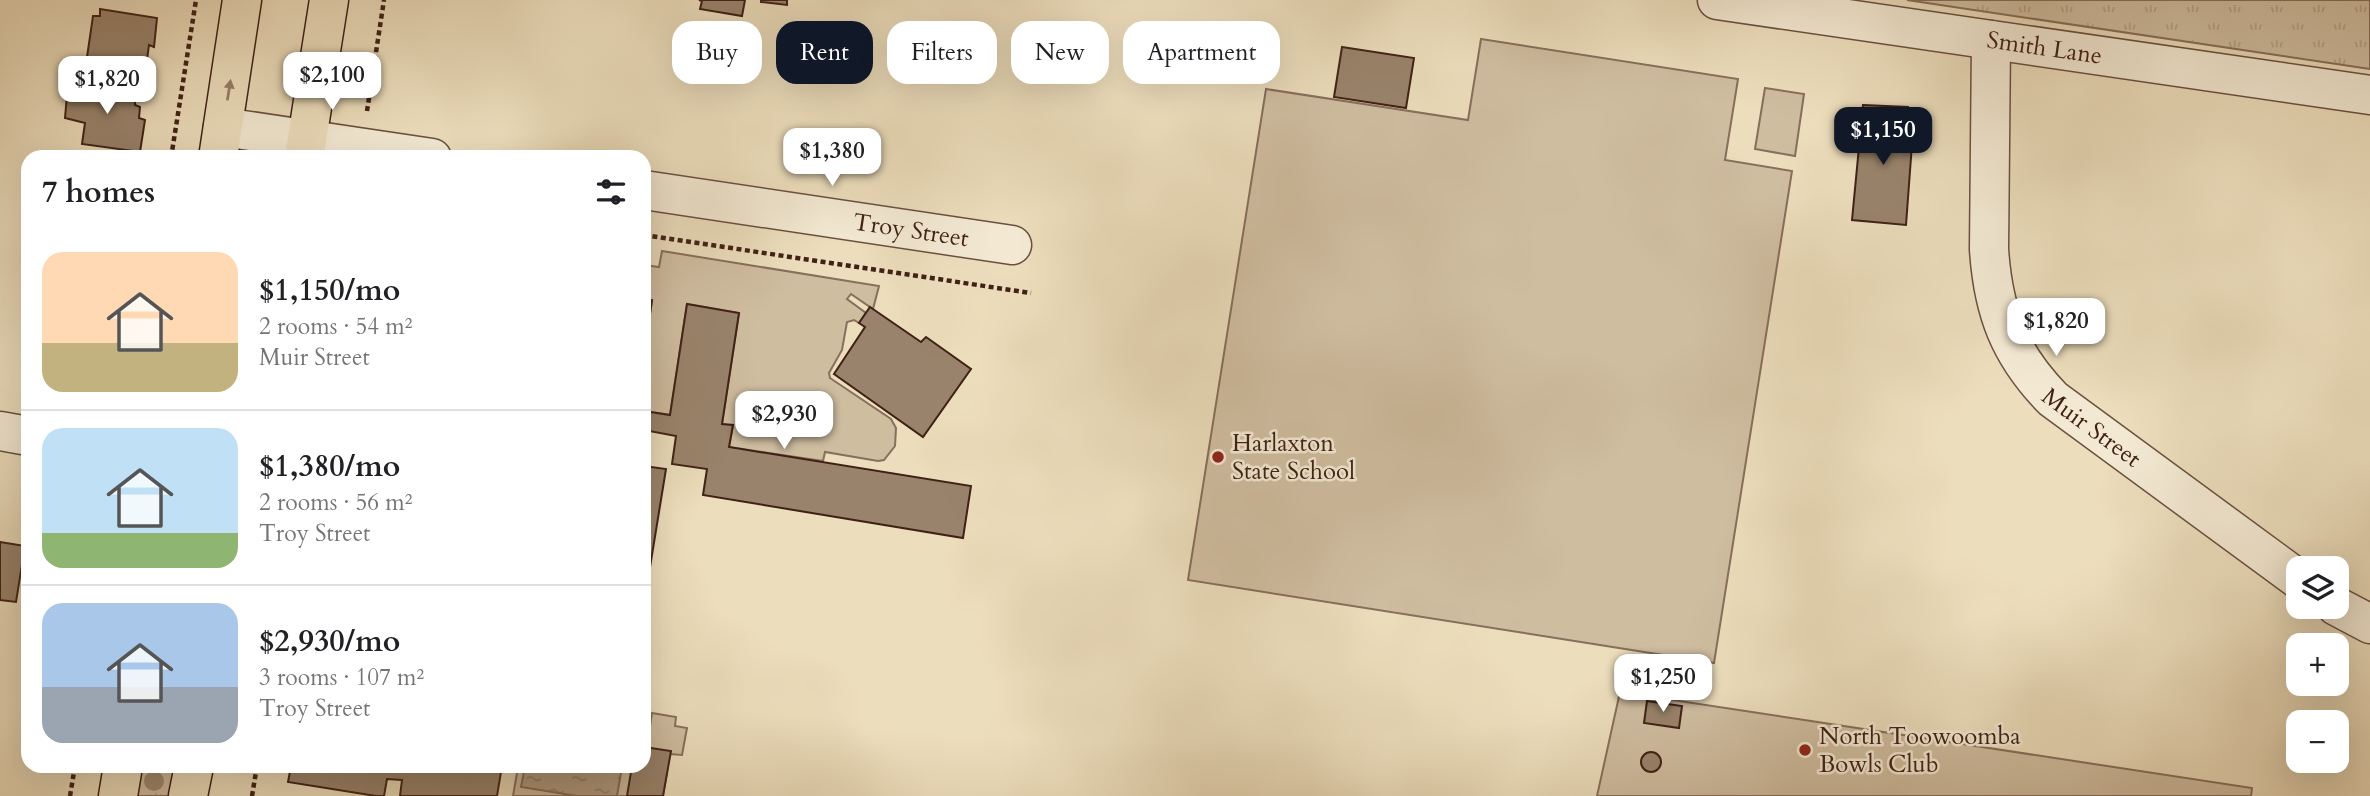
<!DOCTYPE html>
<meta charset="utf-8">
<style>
body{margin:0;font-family:Cardo,serif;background:#f6f6f6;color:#202124;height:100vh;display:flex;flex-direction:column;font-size:26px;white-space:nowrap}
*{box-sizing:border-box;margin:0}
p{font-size:23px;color:#757577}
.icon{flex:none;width:38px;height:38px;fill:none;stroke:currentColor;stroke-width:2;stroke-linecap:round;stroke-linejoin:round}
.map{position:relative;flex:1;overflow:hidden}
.side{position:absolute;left:21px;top:150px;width:630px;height:623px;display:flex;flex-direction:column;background:#fff;border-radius:21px;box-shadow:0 7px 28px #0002}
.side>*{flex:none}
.hud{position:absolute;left:672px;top:21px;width:665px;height:63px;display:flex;gap:14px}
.buttons{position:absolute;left:2286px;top:556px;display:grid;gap:14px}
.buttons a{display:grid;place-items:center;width:63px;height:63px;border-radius:14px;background:#fff;box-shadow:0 7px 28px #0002;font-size:35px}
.price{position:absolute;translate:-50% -60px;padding:0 16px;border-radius:14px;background:#fff;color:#222;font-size:23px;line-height:46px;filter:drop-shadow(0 2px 4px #0008)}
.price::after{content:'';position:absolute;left:50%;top:42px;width:21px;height:16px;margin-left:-10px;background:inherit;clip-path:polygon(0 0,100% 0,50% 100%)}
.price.selected{background:#111827;color:#fff}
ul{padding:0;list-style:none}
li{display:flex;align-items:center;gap:21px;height:175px;padding:0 21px}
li+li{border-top:2px solid #e0e0e0}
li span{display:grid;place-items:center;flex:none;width:196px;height:140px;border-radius:21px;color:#555}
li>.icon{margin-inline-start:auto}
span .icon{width:84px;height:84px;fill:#fffc;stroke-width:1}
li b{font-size:30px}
h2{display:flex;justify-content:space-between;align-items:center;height:84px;padding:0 21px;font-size:30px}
.tag{padding:0 24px;border-radius:21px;background:#fff;box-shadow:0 7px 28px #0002;font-size:24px;line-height:63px}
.tag.selected{background:#111827;color:#fff}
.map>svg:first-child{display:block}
.grass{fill:url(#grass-tufts);stroke:#876f5b;stroke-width:2}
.park{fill:#cfbda0;stroke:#876f5b;stroke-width:2}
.water{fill:url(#water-ripples);stroke:#836b58;stroke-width:2}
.building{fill:#99836c;stroke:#3f2116;stroke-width:2}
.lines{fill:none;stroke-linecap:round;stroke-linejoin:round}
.minor-casing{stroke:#6a5040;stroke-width:41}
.trunk-casing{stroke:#3f2116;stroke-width:41}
.path{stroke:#3f2116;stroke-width:4.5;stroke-dasharray:5 3.5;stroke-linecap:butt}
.minor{stroke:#f3e9d3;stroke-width:38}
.trunk{stroke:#ecddbc;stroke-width:38}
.tree{fill:#a18b73}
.oneway{fill:#967f69}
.poi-dot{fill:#8f2418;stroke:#f3e9d3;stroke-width:2.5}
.labels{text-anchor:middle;stroke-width:5;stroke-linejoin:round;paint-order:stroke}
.street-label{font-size:24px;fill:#3f2116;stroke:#f3e9d3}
.poi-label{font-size:24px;fill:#3f2116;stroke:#f3e9d3;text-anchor:start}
</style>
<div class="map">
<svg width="2370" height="796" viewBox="0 0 2370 796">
<defs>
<pattern id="grass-tufts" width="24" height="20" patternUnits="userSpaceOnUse" patternTransform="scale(1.75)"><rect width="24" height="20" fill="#cfbda0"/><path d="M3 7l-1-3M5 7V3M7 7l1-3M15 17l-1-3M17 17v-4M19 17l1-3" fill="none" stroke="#b3a289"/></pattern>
<pattern id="water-ripples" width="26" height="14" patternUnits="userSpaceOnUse" patternTransform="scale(1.75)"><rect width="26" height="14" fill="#b19d84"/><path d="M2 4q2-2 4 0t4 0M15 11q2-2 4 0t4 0" fill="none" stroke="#91806b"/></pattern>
</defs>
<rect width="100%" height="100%" fill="#ecddbc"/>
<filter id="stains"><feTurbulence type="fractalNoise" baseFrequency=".00286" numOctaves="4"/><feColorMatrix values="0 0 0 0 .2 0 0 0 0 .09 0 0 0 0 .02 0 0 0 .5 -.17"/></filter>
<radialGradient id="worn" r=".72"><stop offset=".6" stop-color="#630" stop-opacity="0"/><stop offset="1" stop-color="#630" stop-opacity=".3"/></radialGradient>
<g class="grass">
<path d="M1907,0H2370V69Z"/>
<path d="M141,767H176L170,796H136Z"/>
</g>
<g class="park">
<path d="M1481,39L1738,79L1725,160L1792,171L1714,663L1188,580L1266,89L1468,120Z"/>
<path d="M1765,88L1804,94L1795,156L1755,149Z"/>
<path d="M662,251L879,286L873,309L851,294L847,299L866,313L859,323L854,320L847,322L842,350L829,373L830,378L891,419L896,428L895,446L884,460L878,461L825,452L823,461L729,447L733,426L722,424L739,313L687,304L670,415L644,411V355L652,301L644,299V269L645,265L659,267Z"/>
<path d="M1620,692L2252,788L2251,796H1597Z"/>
<path d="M652,713L676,717L675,726L687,728L682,755L670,754L663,796H513L518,767L644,766V733H649Z"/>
</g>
<path class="water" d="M525,767V766L622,767L617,796H577L521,787Z"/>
<g class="building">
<path d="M699,0H745L742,16L700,9L702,1Z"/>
<path d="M761,0H787V5L761,2Z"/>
<path d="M100,9L157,18L154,47L149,45L145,74L92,67V57H87L93,16H100Z"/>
<path d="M1342,47L1414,58L1406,108L1334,97Z"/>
<path d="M90,83L135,89V105L140,107L139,118L145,120L140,152L82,144L85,123L65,118L68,84L90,87Z"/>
<path d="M1863,105L1908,107L1904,144H1912L1906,225L1852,220Z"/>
<path d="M644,299L652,300L644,355Z"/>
<path d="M687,304L739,313L722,424L733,425L729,447L971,486L963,538L703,495L707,469L672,464L676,436L644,430V411L670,415Z"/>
<path d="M870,307L921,342L926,337L971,369L923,437L834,374L865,327L859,323Z"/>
<path d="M644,466L666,469L644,604Z"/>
<path d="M0,542L25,546L16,602L0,600Z"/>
<path d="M1647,701L1682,706L1679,728L1644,723Z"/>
<path d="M644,747L671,751L663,796H627L632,766H644Z"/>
<circle cx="1651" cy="762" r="10"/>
<path d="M291,766H502L497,796H400L402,780L387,779L384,796H376L288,782Z"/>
</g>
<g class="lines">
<defs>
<g id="minor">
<path id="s1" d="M1717,0L2370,95"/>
<path id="s2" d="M1991,40L1989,249C1993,311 2009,354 2053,399L2298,579"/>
<path d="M223,127L432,158"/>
<path id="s3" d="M644,190L1012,245"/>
<path d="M0,431L28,436"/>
<path d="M2336,606L2370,624"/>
</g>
<g id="trunk">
<path d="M218,158L242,0"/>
<path d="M304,158L329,0"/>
<path d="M118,796L123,766"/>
<path d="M188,796L194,766"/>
</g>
</defs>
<use href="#minor" class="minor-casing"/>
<use href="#trunk" class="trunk-casing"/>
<g class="path">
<path d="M367,111L384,0"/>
<path d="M171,158L196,0"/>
<path d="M644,235L1031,293"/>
<path d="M70,796L75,766"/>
<path d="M252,796L257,766"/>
</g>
<use href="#minor" class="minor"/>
<use href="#trunk" class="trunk"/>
</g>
<circle class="tree" cx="154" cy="781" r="10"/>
<defs><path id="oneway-solid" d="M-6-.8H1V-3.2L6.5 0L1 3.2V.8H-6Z" transform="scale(1.75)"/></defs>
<use class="oneway" href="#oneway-solid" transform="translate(229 90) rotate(-81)"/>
<g class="poi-dot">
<circle cx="1218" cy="457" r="7"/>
<circle cx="1805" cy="750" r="7"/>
</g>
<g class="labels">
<g class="street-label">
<text dy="8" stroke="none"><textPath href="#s1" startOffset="331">Smith Lane</textPath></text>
<text dy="8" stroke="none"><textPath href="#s3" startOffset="270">Troy Street</textPath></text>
<text dy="8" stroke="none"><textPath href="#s2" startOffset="424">Muir Street</textPath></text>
</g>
<g class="poi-label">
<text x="1232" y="451">Harlaxton<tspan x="1232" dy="28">State School</tspan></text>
<text x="1819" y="744">North Toowoomba<tspan x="1819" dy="28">Bowls Club</tspan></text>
</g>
</g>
<rect width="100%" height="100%" filter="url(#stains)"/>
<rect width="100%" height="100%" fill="url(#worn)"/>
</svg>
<div class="buttons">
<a><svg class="icon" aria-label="layers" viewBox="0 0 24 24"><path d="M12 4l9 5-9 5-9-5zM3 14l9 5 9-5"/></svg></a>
<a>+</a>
<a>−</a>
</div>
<b class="price" style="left:332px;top:112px">$2,100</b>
<b class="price" style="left:107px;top:116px">$1,820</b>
<b class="price selected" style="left:1883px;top:167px">$1,150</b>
<b class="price" style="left:832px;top:188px">$1,380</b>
<b class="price" style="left:2056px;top:358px">$1,820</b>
<b class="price" style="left:784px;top:451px">$2,930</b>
<b class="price" style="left:1663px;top:714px">$1,250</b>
<div class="hud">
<a class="tag">Buy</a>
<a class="tag selected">Rent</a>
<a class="tag">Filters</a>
<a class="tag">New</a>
<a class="tag">Apartment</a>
</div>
<section class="side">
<h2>7 homes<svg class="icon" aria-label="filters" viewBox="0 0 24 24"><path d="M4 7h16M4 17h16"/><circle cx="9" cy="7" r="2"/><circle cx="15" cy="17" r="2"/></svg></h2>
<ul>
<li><span style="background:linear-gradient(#ffd9b3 65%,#c2b280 0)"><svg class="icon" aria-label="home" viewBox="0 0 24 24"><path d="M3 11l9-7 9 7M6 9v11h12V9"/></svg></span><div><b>$1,150/mo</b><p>2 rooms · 54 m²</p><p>Muir Street</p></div></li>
<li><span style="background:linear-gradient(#bfe0f5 75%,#8fb573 0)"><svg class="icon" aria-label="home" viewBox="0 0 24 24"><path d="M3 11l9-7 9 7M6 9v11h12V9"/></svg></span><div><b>$1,380/mo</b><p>2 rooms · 56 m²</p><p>Troy Street</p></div></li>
<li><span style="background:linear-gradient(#a9c7e8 60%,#9aa5b1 0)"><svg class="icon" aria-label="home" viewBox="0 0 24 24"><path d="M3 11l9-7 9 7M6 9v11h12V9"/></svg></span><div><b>$2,930/mo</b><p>3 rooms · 107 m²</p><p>Troy Street</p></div></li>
</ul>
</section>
</div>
